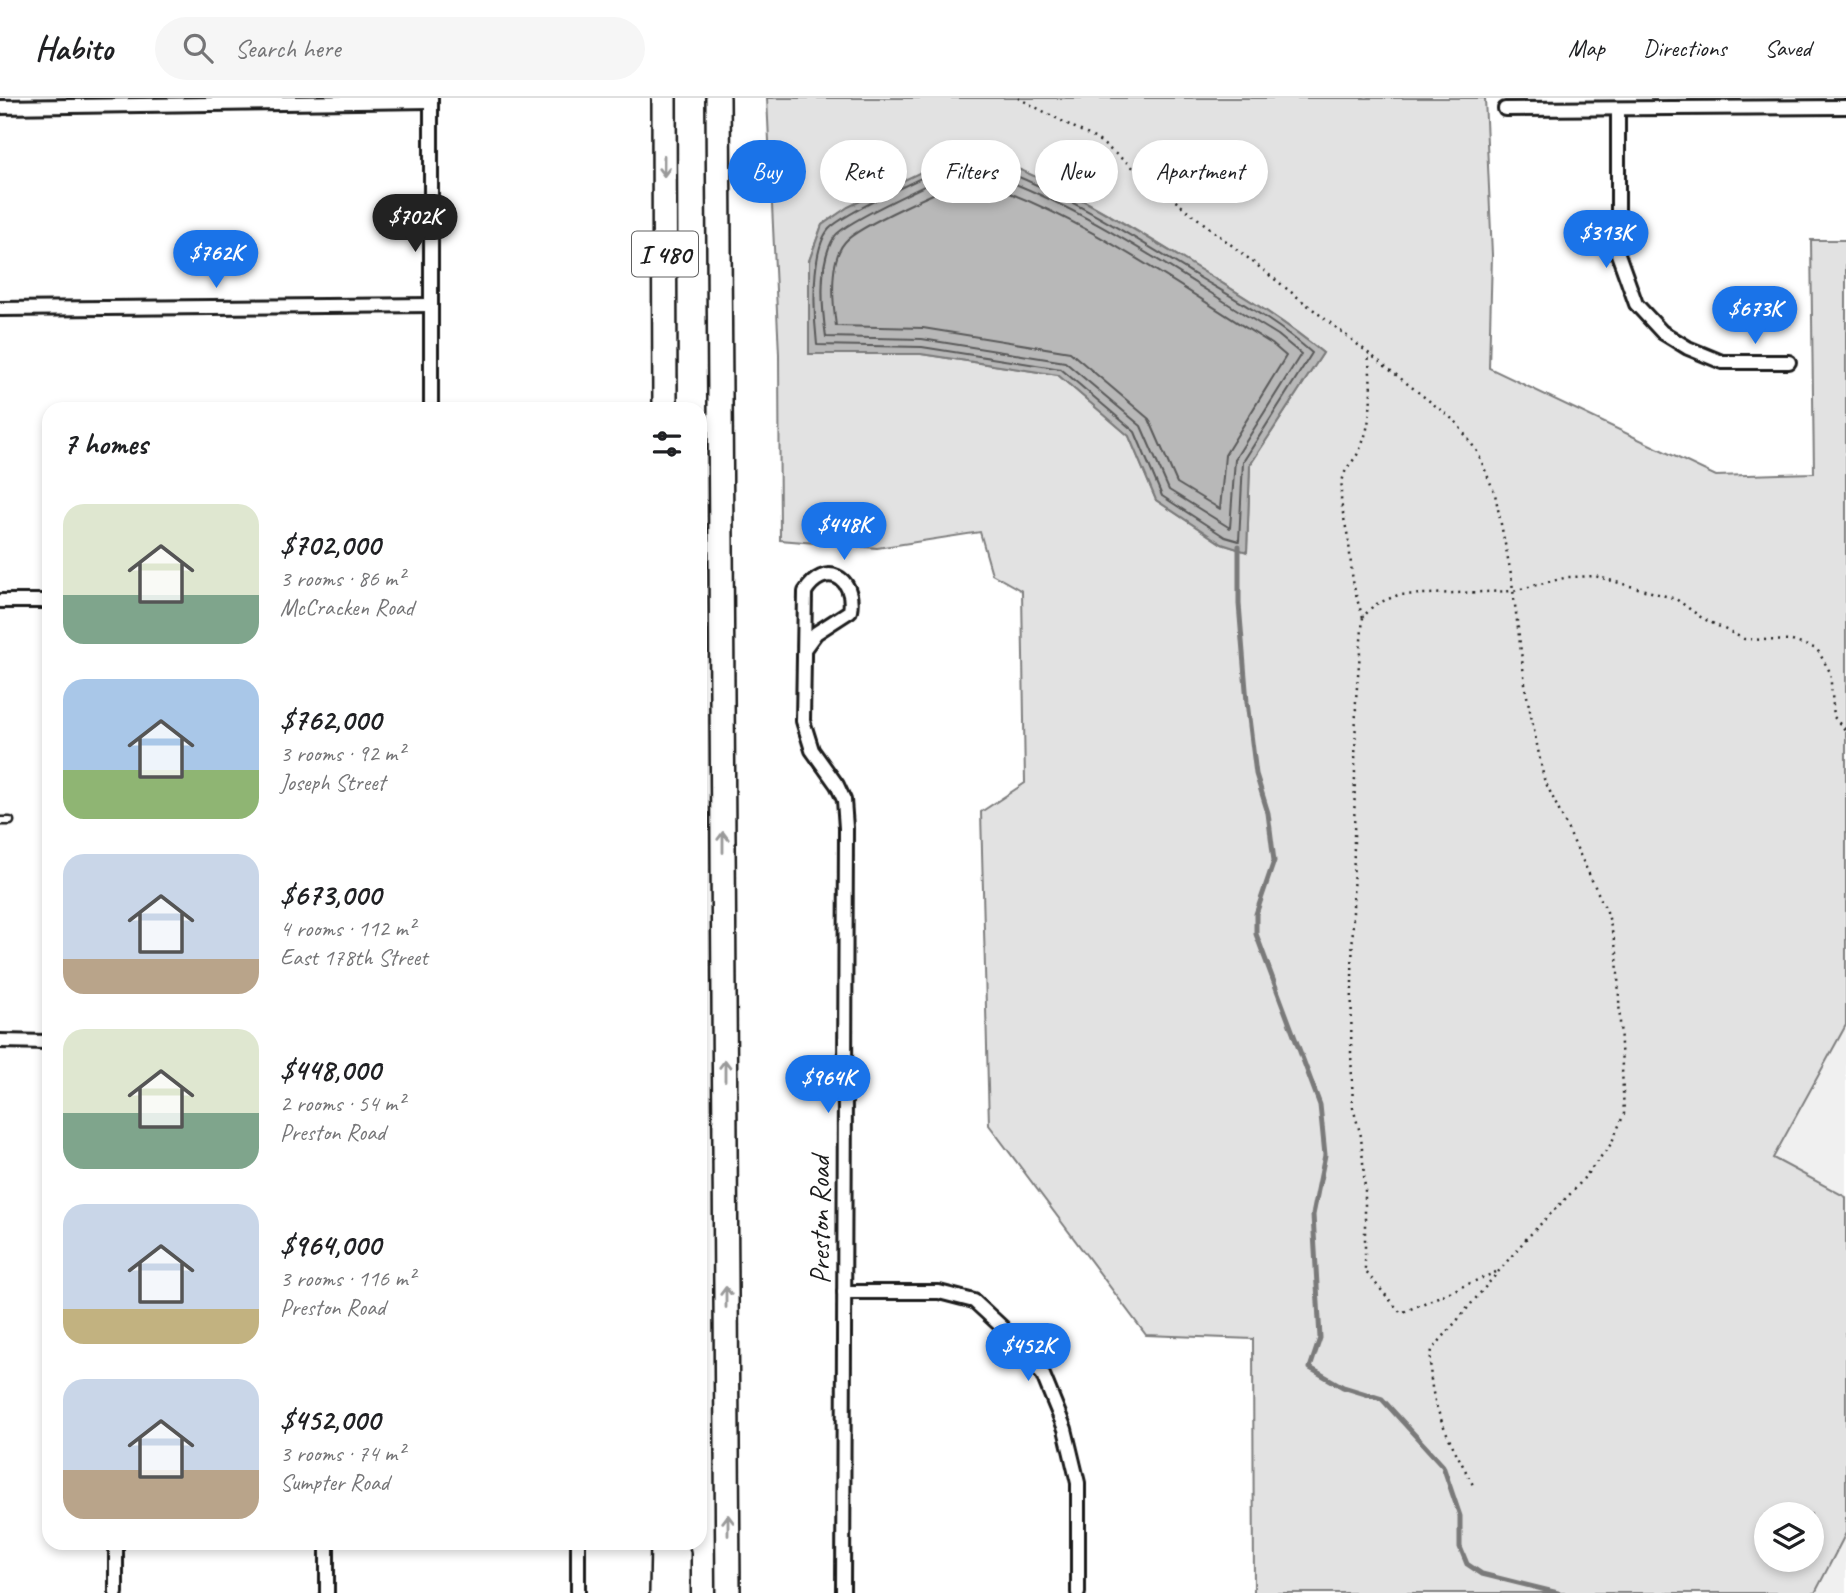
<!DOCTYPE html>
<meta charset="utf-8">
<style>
body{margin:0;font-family:Caveat,sans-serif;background:#f6f6f6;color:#202124;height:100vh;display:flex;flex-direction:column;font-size:26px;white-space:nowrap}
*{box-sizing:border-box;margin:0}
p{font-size:23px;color:#757577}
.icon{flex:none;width:38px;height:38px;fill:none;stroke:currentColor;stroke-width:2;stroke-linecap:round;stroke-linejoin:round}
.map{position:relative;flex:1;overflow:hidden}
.side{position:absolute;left:42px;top:304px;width:665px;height:1148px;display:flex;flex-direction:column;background:#fff;border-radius:21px;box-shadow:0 4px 10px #0003}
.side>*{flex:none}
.top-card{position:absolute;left:728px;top:42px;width:665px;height:63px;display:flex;gap:14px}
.controls{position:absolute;left:1754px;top:1404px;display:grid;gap:14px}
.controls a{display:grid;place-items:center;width:70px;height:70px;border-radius:50%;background:#fff;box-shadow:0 4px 10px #0003;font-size:35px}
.price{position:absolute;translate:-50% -60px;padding:0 16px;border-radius:24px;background:#1a73e8;color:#fff;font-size:23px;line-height:46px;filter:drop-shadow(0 2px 4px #0008)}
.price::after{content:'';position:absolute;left:50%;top:42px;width:21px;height:16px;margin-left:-10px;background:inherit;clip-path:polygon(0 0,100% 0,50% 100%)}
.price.on{background:#222;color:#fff}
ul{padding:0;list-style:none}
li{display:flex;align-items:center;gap:21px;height:175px;padding:0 21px}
li span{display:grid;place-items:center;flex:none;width:196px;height:140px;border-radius:21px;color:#555}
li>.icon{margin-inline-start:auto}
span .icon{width:84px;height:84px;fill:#fffc;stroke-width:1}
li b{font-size:30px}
h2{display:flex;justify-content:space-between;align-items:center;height:84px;padding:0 21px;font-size:30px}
.chip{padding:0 24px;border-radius:32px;background:#fff;box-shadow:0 4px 10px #0003;font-size:24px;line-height:63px}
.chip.on{background:#1a73e8;color:#fff}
header{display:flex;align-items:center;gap:42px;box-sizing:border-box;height:98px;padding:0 35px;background:#fff;border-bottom:2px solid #e0e0e0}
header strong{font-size:33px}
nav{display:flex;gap:38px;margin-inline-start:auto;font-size:24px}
.search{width:490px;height:63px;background:#f6f6f6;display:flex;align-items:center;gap:18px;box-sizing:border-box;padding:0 24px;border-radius:38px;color:#757577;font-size:26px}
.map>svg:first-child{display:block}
.built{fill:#f0f0f0}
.green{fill:#e2e2e2;stroke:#7f7f7f;stroke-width:2;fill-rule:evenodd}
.water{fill:#b8b8b8;stroke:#7a7a7a;stroke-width:2}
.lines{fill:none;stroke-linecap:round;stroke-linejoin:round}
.shore{stroke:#5a5a5a;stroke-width:2}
.stream{stroke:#7a7a7a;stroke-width:5}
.lane-casing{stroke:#1c1c1c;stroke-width:11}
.street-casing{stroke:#1c1c1c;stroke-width:18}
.highway-casing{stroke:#1c1c1c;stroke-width:28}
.path{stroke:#1c1c1c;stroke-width:2.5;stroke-dasharray:2 5;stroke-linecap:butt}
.lane{stroke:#fff;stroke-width:6}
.street{stroke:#fff;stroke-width:12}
.highway{stroke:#fff;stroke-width:23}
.oneway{stroke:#999}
.labels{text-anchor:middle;stroke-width:5;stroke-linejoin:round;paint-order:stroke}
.shield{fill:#fff;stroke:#606060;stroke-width:2}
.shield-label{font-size:26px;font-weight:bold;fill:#1c1c1c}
.street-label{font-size:28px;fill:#1c1c1c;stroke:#fff}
</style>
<header>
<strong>Habito</strong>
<div class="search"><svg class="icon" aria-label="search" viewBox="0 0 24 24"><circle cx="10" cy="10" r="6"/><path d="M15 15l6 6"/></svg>Search here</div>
<nav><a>Map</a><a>Directions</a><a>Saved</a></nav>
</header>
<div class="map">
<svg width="1846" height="1495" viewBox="0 0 1846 1495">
<rect width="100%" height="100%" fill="#fff"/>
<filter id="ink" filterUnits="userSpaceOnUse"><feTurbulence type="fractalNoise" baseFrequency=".0143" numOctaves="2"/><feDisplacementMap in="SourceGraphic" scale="14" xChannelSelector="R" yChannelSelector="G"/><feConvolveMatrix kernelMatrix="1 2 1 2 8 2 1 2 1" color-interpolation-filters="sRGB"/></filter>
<g filter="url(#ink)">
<g class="built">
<path d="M1846,927V1099L1773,1060Z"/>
<path d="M1846,1435V1495H1815Z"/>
</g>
<path class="green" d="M767,0H1485L1492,157L1489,270L1716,378L1814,375L1811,142H1846V927L1773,1060L1846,1099V1435L1815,1495H1254L1253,1241L1146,1237L989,1027L981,714L1025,685L1022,493L992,476L980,434L877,450L780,442L779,256ZM968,52C1047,78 1115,119 1186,163C1233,192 1280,219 1323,255L1250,367L1247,454L1222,446L1156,402L1129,338L1058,277L921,256H810L809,163L822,127L848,109ZM1766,1416H1811V1461H1766Z"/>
<path class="water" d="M967,52C1046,77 1116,120 1186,163C1233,192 1280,219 1323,255L1250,367L1247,454L1222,446L1156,402L1129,338L1058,277L921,256H809V163L822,127L848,109Z"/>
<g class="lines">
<g class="shore">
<path d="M969,60C1049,86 1121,131 1192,175C1233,200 1276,223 1312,255L1243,364L1239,443L1225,439L1162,398L1135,334L1061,271L922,249L817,247C814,220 810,152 829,131C844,115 946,67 969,60Z"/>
<path d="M970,69C1081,105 1179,177 1278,237L1301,256L1235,361L1230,430L1169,392L1141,328L1065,264L922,241L826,239C822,211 818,162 835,138C846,123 950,75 970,69Z"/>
<path d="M970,81C1078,114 1176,187 1272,246L1286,258L1225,357L1220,411L1177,385L1149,321L1070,254L923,230L836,228C833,206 829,162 845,144C858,128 947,89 970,81Z"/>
</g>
<path class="stream" d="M1239,448V506L1247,604L1256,676L1268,715L1274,763L1256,816V836L1320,1007L1325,1057L1313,1117L1320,1240L1310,1270L1343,1289L1382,1301L1443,1368L1460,1418V1449L1467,1466L1482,1476L1558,1495"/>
<defs>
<path id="lane" d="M0,723H10"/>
<g id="street">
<path d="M431,0V312"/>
<path d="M0,9L431,3"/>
<path d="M1505,11L1846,9"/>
<path d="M1618,11V156L1636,206L1662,234L1688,250L1722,264H1789"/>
<path d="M0,211L431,207"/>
<path d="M0,503H49"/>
<path d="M805,550L816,535L850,513C856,478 824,463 805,494L803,623L812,652L837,687L844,702L846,730L843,1495"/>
<path d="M0,943L49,944"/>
<path d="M844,1194H939L974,1203L1002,1229L1043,1277L1065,1331L1078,1385V1495"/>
<path d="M116,1446V1495"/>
<path d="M327,1446V1495"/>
<path d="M578,1495V1446"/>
</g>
<g id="highway">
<path d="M664,0L665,312"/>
<path d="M718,0L728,1495"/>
<path d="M678,1456V1495"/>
<path d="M662,1495L663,1446"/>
</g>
</defs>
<use href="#lane" class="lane-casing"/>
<use href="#street" class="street-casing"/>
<use href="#highway" class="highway-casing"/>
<g class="path">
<path d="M1018,0L1098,42L1456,324L1478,355L1495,396L1511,476L1526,593L1544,681L1608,816L1617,855L1624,1016L1611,1046L1576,1090L1526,1141L1432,1252C1423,1301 1453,1347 1474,1389"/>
<path d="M1363,519C1352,490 1352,475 1349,446C1346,423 1336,401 1344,377C1346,369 1354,363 1358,355C1374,324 1372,289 1368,256"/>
<path d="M1496,1174L1401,1215L1365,1173V1090L1361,1038L1353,1010L1351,954L1356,601L1363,519L1374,507L1398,497L1513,493L1568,479L1595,478L1676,501L1702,520L1744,541L1792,543L1817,551L1830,574L1834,619L1846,633"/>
</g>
<use href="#lane" class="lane"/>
<use href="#street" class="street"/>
<use href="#highway" class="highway"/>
</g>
<defs><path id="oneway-shaft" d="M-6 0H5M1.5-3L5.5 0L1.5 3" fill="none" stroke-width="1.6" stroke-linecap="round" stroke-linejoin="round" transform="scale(1.75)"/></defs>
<g class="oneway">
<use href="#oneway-shaft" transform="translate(664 68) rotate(90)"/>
<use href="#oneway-shaft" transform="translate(723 744) rotate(-90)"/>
<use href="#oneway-shaft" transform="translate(725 972) rotate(-90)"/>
<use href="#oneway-shaft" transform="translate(726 1199) rotate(-90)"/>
<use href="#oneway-shaft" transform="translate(728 1427) rotate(-90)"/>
</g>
</g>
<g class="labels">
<rect class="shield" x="632" y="133.5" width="66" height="45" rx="5"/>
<g class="shield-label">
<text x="665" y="165">I 480</text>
</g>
<g class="street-label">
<text transform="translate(819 1122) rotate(-90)" y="10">Preston Road</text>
</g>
</g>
</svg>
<div class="controls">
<a><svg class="icon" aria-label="layers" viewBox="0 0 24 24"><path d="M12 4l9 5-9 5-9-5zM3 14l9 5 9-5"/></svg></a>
</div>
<b class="price on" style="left:415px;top:156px">$702K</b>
<b class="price" style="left:1606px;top:172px">$313K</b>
<b class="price" style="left:216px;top:192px">$762K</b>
<b class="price" style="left:1755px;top:248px">$673K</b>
<b class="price" style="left:844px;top:464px">$448K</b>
<b class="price" style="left:828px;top:1017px">$964K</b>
<b class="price" style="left:1028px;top:1285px">$452K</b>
<div class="top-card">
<a class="chip on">Buy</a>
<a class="chip">Rent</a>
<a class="chip">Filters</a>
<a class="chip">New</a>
<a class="chip">Apartment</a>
</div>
<section class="side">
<h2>7 homes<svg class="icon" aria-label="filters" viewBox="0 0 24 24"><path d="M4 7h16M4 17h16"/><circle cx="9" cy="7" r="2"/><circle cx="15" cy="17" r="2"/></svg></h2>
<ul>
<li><span style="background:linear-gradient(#dfe7d0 65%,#7fa58c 0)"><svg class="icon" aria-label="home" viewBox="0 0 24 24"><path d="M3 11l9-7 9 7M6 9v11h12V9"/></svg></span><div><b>$702,000</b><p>3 rooms · 86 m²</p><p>McCracken Road</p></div></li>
<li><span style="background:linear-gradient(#a9c7e8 65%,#8fb573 0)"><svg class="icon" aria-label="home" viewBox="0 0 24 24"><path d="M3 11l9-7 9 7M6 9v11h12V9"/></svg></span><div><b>$762,000</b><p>3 rooms · 92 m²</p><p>Joseph Street</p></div></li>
<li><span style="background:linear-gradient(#c9d6e8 75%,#b9a48a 0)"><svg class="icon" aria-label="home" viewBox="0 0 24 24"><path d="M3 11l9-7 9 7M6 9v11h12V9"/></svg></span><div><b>$673,000</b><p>4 rooms · 112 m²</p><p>East 178th Street</p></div></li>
<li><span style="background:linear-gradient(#dfe7d0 60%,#7fa58c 0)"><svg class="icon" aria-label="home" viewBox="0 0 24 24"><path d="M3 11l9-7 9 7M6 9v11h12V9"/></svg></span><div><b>$448,000</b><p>2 rooms · 54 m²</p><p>Preston Road</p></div></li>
<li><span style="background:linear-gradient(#c9d6e8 75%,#c2b280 0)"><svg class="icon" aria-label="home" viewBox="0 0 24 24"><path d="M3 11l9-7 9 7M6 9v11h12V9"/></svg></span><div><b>$964,000</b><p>3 rooms · 116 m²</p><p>Preston Road</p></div></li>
<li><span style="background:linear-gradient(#c9d6e8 65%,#b9a48a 0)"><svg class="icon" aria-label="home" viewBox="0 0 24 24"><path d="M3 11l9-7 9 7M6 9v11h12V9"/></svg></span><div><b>$452,000</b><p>3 rooms · 74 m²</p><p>Sumpter Road</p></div></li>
</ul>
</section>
</div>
